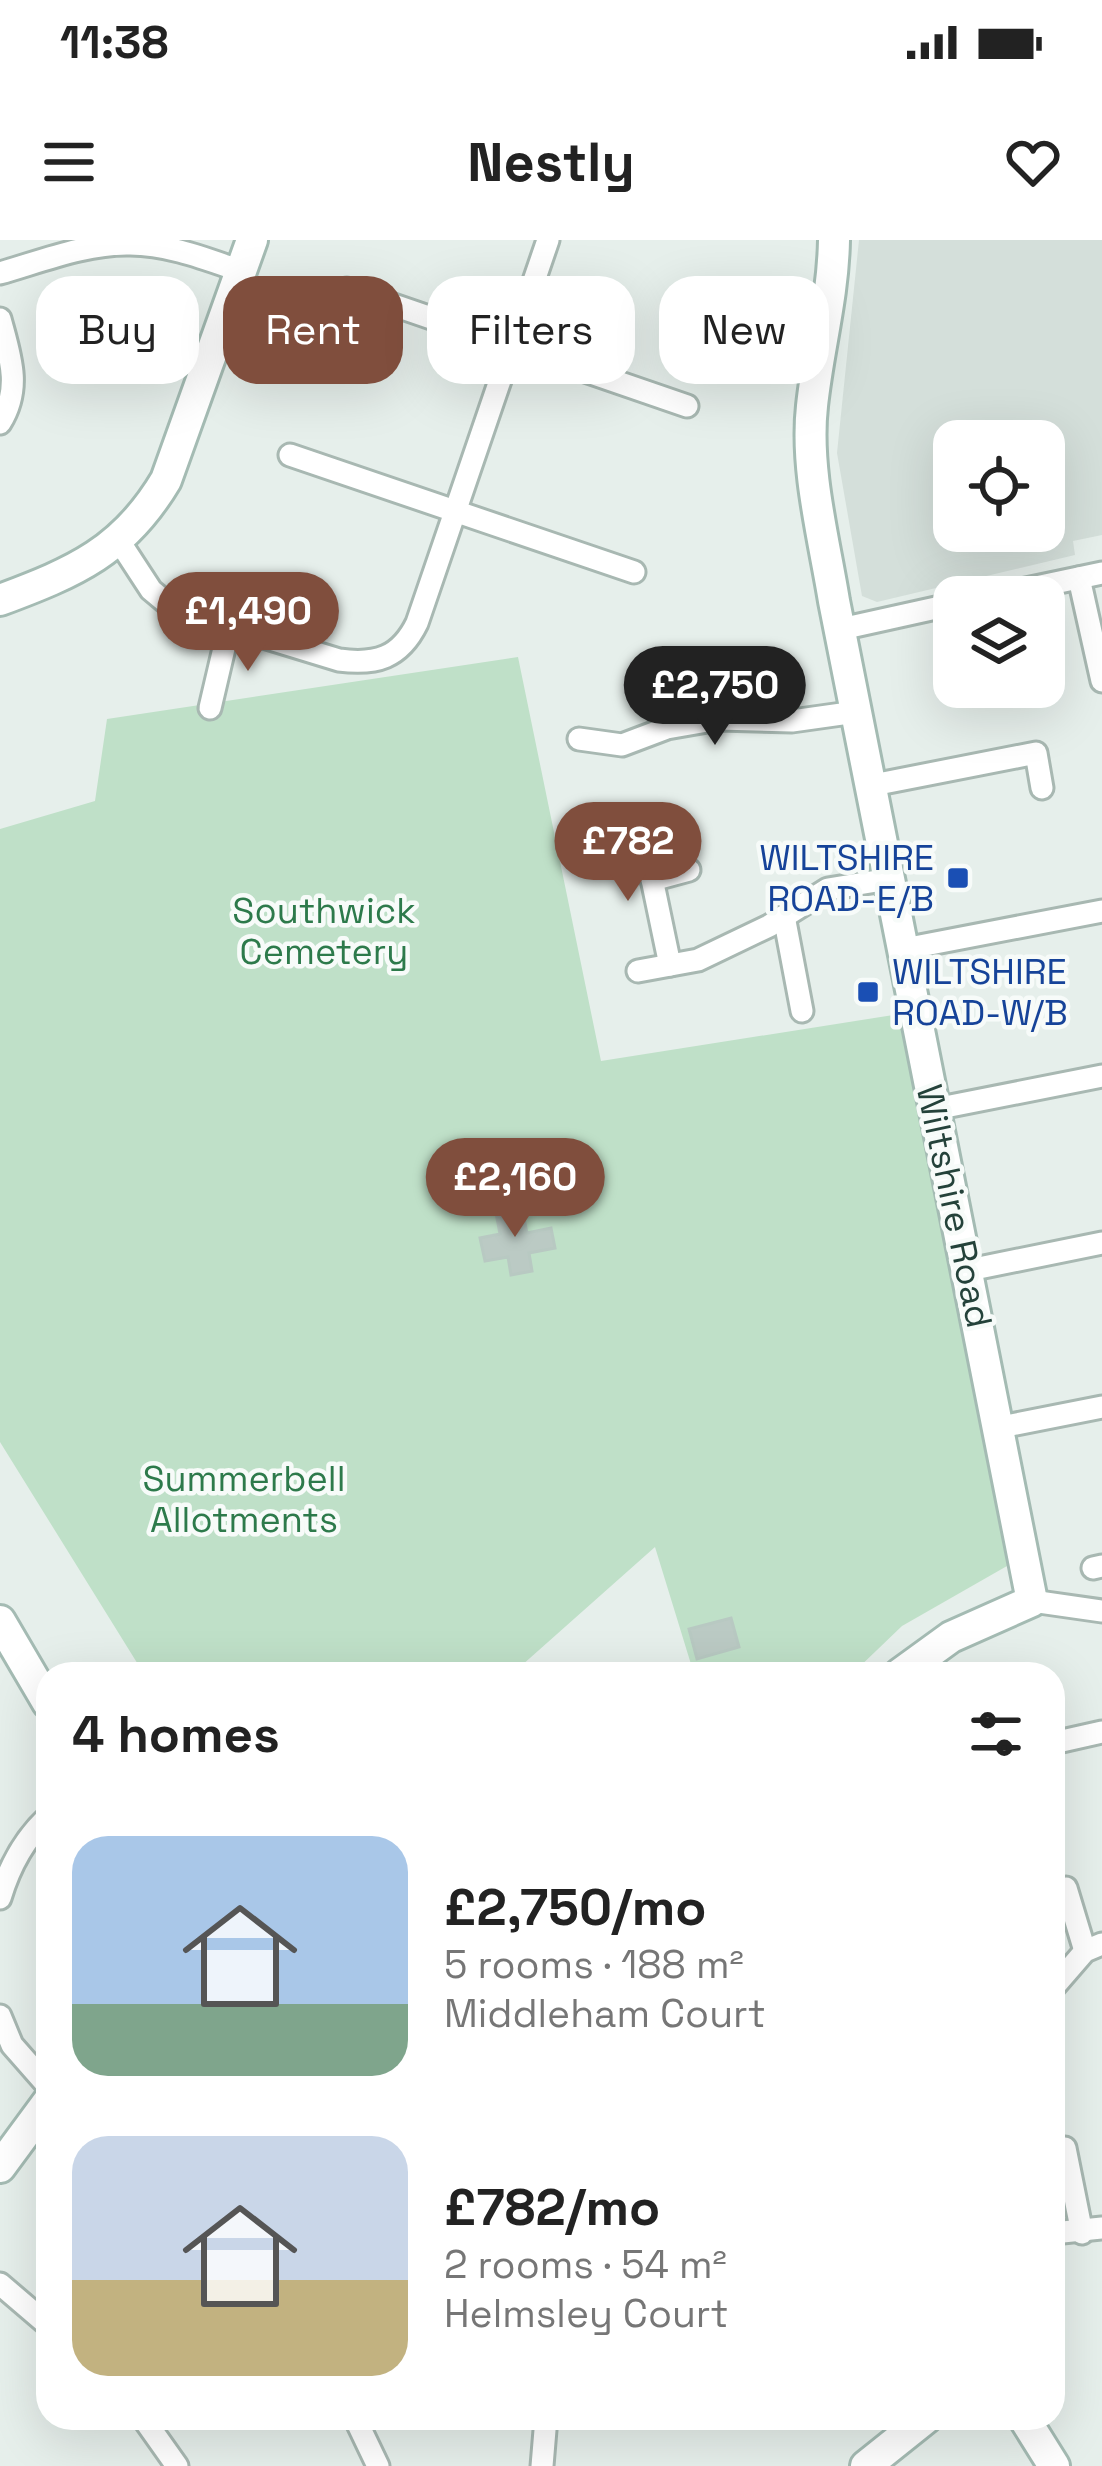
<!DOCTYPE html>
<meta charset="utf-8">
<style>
body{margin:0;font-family:"Space Grotesk",sans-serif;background:#f2f2f2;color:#222;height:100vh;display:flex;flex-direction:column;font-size:45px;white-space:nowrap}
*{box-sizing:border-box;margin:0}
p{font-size:39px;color:#767676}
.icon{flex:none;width:66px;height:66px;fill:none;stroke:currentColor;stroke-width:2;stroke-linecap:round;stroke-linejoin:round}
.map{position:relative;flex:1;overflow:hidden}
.sheet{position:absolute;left:36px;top:1422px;width:1029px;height:768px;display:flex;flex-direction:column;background:#fff;border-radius:36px;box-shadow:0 12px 48px #0002}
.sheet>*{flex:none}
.hud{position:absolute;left:36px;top:36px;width:1032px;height:108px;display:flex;gap:24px}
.controls{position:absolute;left:933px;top:180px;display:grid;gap:24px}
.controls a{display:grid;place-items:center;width:132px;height:132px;border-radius:24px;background:#fff;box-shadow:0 12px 48px #0002;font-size:60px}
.price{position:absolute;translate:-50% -102px;padding:0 27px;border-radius:42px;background:#804e3d;color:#fff;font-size:39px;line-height:78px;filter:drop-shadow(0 3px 6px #0008)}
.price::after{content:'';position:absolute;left:50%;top:72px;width:36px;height:27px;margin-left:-18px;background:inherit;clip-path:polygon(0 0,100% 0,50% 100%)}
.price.on{background:#222;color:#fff}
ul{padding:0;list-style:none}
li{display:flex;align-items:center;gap:36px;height:300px;padding:0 36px}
li span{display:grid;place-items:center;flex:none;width:336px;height:240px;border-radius:36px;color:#555}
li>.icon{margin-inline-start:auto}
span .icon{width:144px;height:144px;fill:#fffc;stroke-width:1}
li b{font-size:51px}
h2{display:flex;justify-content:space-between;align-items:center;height:144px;padding:0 36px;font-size:51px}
.chip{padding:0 42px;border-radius:36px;background:#fff;box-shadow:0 12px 48px #0002;font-size:42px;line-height:108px}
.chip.on{background:#804e3d;color:#fff}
.status{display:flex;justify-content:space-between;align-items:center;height:84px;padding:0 60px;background:#fff;direction:ltr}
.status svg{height:33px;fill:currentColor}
header{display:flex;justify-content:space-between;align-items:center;height:156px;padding:0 36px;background:#fff;font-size:54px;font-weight:800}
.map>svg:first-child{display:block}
.built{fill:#d4dfda;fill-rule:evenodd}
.green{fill:#bfe0c8}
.building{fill:#bbcac4;stroke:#b8c9c2;stroke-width:3}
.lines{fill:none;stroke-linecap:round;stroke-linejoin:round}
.street-casing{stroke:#a8b8b2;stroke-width:27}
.secondary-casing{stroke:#a4bbb3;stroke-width:36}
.street{stroke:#fff;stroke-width:21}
.secondary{stroke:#fff;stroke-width:30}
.transit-dot{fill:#1a4fb4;stroke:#f7fbf9;stroke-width:4.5}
.labels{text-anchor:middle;stroke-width:9;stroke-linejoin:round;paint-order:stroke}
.transit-label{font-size:36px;fill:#164399;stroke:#f7fbf9;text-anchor:end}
.park-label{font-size:36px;fill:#2d7a4b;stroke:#f7fbf9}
.street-label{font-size:36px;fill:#24423a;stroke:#f7fbf9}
</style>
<div class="status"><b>11:38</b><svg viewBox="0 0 49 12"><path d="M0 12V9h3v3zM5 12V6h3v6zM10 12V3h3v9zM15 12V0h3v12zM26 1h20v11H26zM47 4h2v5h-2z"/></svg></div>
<header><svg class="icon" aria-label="menu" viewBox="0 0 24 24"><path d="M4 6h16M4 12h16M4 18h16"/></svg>Nestly<svg class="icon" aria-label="heart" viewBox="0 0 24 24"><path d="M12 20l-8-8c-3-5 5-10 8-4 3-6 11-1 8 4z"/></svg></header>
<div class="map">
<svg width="1102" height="2226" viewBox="0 0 1102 2226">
<rect width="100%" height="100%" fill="#e6efeb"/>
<path class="built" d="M859,0H1102V295L1073,301L1075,315L877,362L862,356L837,213ZM954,201H1044V291H954Z"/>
<path class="green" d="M518,417L601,821L906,773L1014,1322L902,1386L852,1434H694L655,1307L512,1434H144L0,1202V589L95,561L107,479Z"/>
<g class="building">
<path d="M521,963L527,993L551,988L555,1008L529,1013L532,1031L511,1035L508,1017L485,1021L480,998L500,994L495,968Z"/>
<path d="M731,1378L739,1407L697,1419L689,1389Z"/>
</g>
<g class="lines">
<defs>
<g id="street">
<path d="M0,33C42,21 87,3 130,4C168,4 206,19 241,31"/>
<path d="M347,49L687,166"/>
<path d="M0,79C10,116 22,148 0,183"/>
<path d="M290,215L634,332"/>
<path d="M119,301L151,350L175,370L339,420C376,425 400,418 417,383L548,0"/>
<path d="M1079,338L1102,441"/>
<path d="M988,357L1102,333"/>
<path d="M841,389L954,364"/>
<path d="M210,468L229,387"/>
<path d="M579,499L622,505L667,488L719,479L792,481L856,472"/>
<path d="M873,545L1036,513L1042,548"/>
<path d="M642,591L670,725"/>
<path d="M652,640L689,630"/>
<path d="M784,676L802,771"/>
<path d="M904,709L1102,671"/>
<path d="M638,731L698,720L769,686L828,649L889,639"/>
<path d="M935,869L1102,836"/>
<path d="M969,1030L1102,1003"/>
<path d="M1001,1187L1102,1167"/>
<path d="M1093,1328L1102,1326"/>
<path d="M1032,1361L1102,1371"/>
<path d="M1053,1503L1102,1492"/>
<path d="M1066,1648L1085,1711"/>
<path d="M0,1658C9,1628 25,1598 48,1577"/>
<path d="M1053,1748L1085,1711L1102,1704"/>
<path d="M0,1776L12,1805L48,1846"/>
<path d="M1065,1908L1082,1993"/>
<path d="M1053,1993L1102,1988"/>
<path d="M0,2044L48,2085"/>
<path d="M143,2178L177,2226"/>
<path d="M355,2178L378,2226"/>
<path d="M542,2226L546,2178"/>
</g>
<g id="secondary">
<path d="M834,0C833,58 818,109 812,166C805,229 824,299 834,361L1032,1361L951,1397L900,1434"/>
<path d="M0,360C75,332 124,311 166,240L252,0"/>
<path d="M0,1381L48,1463"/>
<path d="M0,1927L48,1862"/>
<path d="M1024,2178L1054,2226"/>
<path d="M866,2226L926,2178"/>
</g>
</defs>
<use href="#street" class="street-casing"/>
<use href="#secondary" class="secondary-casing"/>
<use href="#street" class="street"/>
<use href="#secondary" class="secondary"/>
</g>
<g class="transit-dot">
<rect x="946" y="626" width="24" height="24" rx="6"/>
<rect x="856" y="740" width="24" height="24" rx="6"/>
</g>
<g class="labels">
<g class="transit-label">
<text x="934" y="630">WILTSHIRE<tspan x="934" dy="41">ROAD-E/B</tspan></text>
<text x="892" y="744" text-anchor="start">WILTSHIRE<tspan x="892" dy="41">ROAD-W/B</tspan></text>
</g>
<g class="park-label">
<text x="324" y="683">Southwick<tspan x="324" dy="41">Cemetery</tspan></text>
<text x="244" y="1251">Summerbell<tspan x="244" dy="41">Allotments</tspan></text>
</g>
<g class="street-label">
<text transform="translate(955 966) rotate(78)" y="13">Wiltshire Road</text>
</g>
</g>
</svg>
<div class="controls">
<a><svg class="icon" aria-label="locate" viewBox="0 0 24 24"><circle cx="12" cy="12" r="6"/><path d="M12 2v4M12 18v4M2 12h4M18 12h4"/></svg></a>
<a><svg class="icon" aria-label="layers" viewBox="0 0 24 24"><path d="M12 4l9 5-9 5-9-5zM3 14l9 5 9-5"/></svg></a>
</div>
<b class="price" style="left:248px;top:434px">£1,490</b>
<b class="price on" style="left:715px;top:508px">£2,750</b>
<b class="price" style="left:628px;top:664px">£782</b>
<b class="price" style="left:515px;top:1000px">£2,160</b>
<div class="hud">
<a class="chip">Buy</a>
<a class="chip on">Rent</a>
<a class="chip">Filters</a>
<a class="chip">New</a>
</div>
<section class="sheet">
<h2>4 homes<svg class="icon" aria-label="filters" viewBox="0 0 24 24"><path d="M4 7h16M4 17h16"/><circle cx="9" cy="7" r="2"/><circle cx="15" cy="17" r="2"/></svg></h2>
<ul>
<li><span style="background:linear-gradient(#a9c7e8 70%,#7fa58c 0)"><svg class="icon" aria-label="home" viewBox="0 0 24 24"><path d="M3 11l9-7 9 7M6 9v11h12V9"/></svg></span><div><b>£2,750/mo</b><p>5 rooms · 188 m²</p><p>Middleham Court</p></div></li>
<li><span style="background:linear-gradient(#c9d6e8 60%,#c2b280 0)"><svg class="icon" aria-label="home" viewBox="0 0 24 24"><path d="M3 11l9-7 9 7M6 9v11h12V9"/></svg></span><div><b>£782/mo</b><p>2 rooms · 54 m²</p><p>Helmsley Court</p></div></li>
</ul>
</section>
</div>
